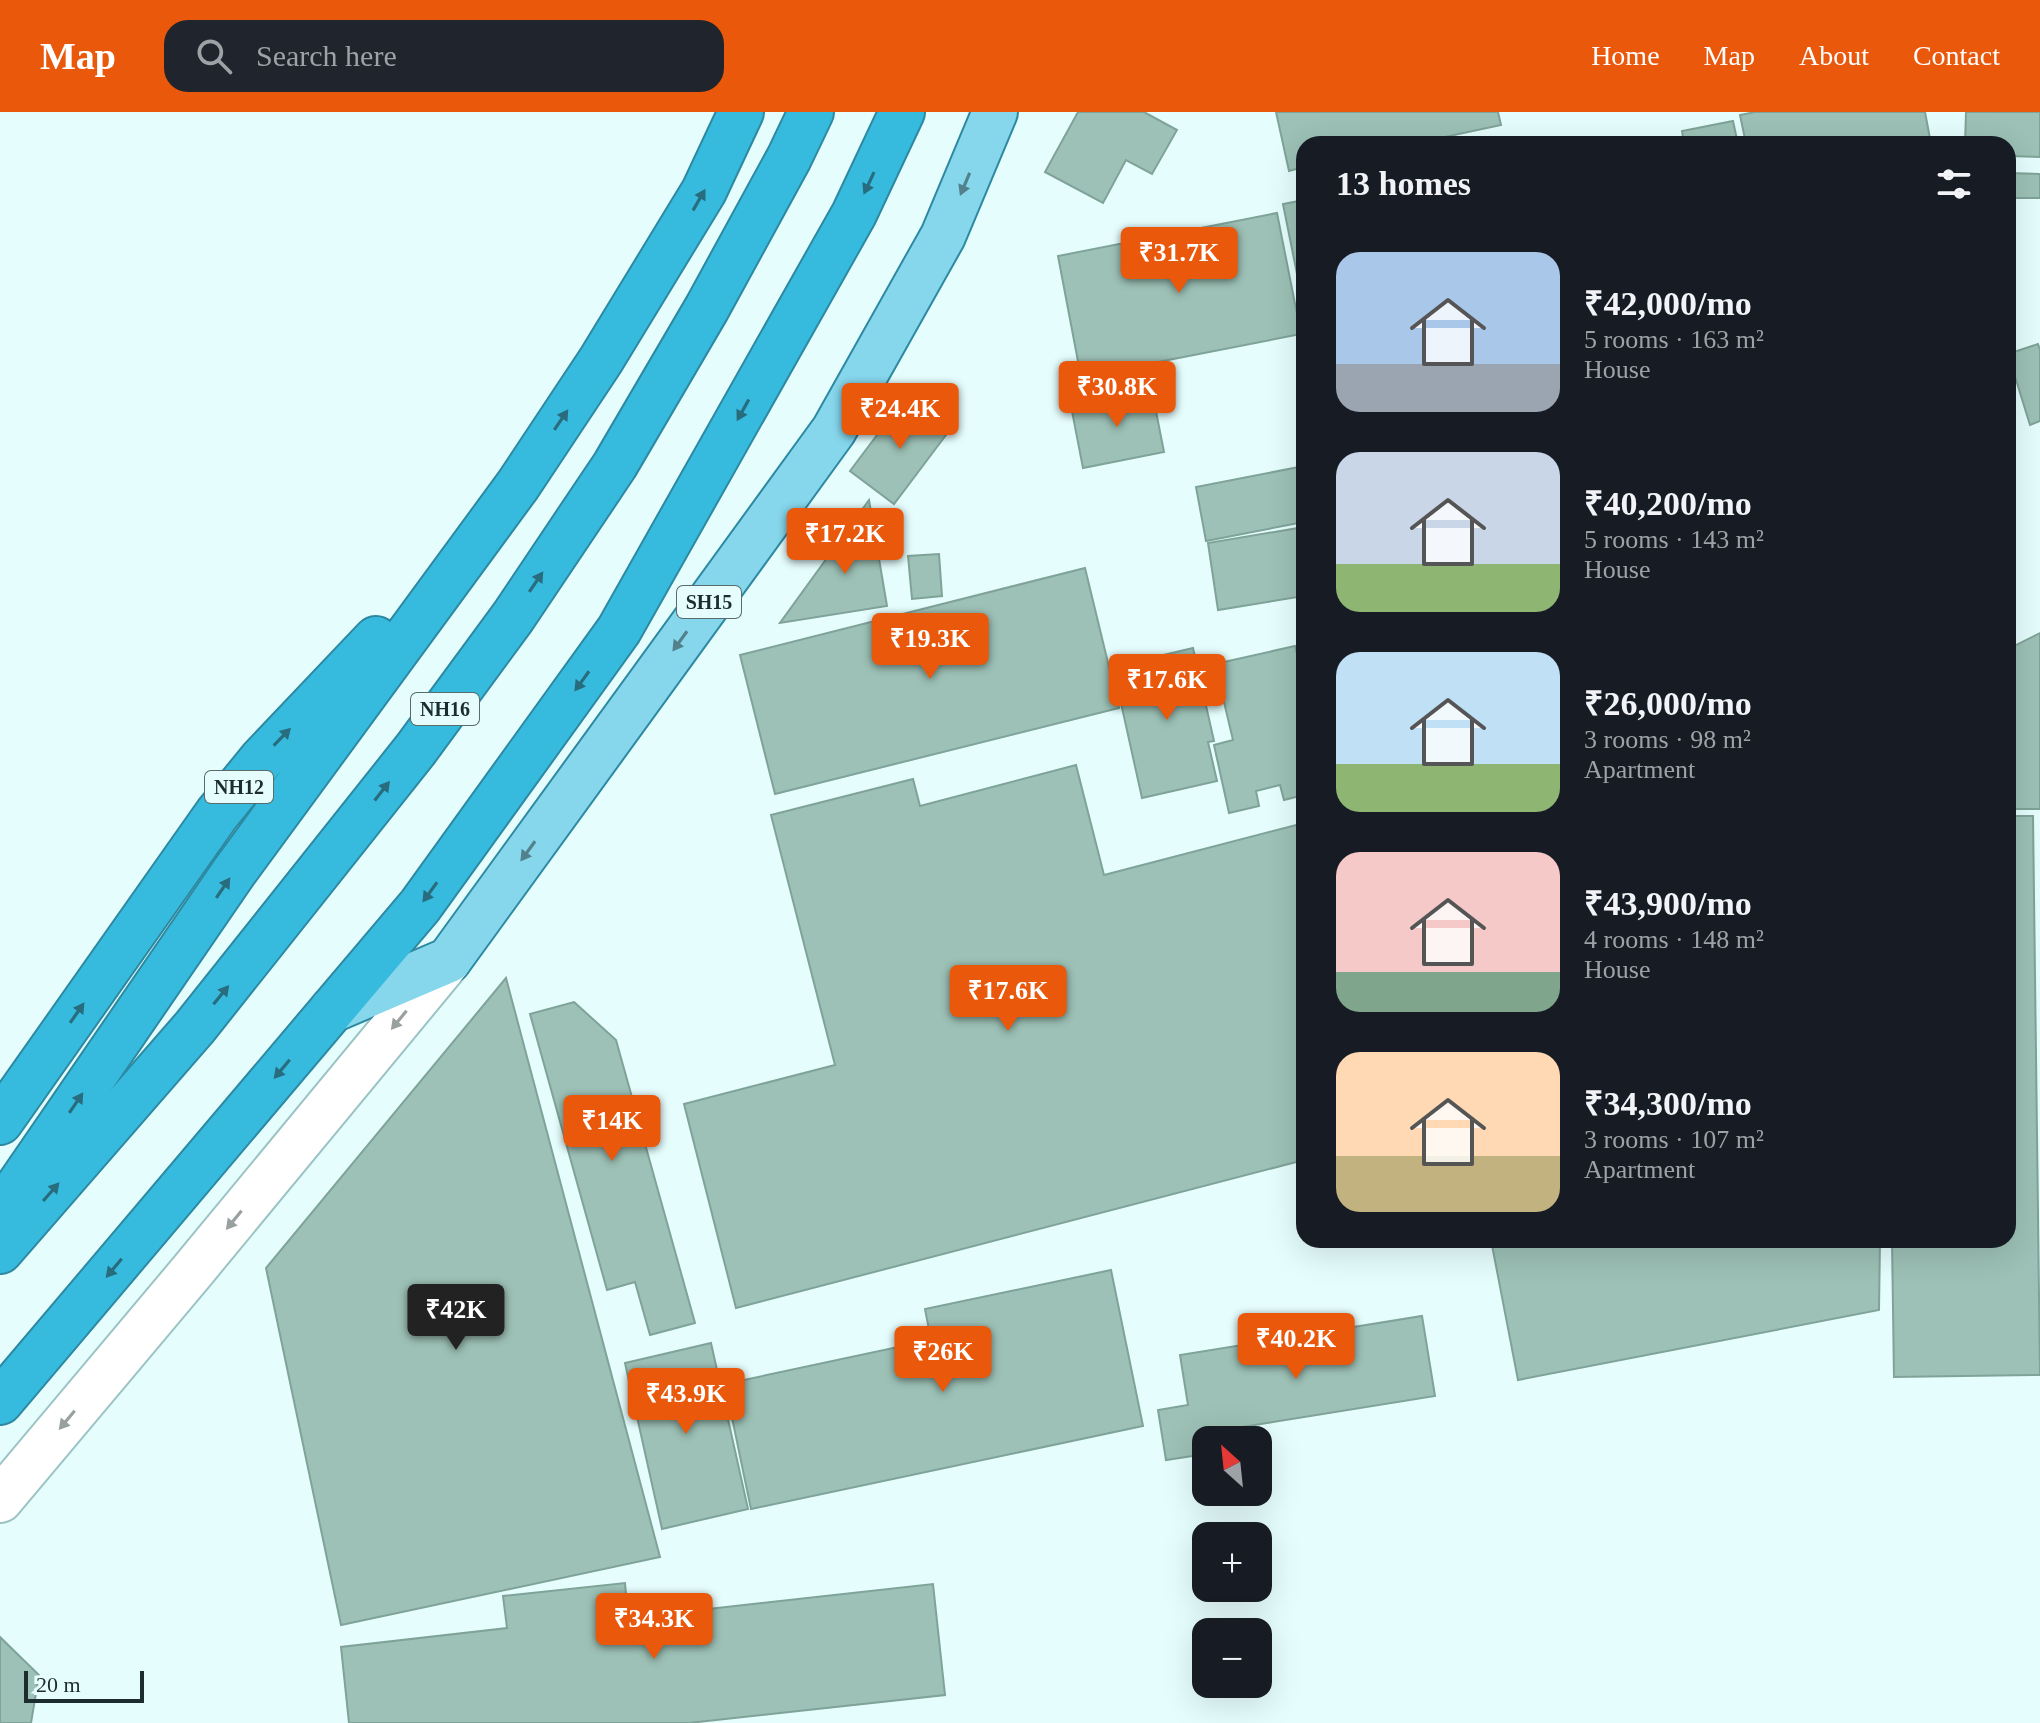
<!DOCTYPE html>
<meta charset="utf-8">
<style>
body{margin:0;font-family:Georgia,serif;background:#20242c;color:#f1f3f6;height:100vh;display:flex;flex-direction:column;font-size:30px;white-space:nowrap}
*{box-sizing:border-box;margin:0}
p{font-size:26px;color:#9ea1a6}
.icon{flex:none;width:44px;height:44px;fill:none;stroke:currentColor;stroke-width:2;stroke-linecap:round;stroke-linejoin:round}
.map{position:relative;flex:1;overflow:hidden}
.side{position:absolute;left:1296px;top:24px;width:720px;height:1112px;display:flex;flex-direction:column;background:#171b24;border-radius:24px;box-shadow:0 8px 32px #0002}
.side>*{flex:none}
.needle{width:52px;rotate:333deg}
.tools{position:absolute;left:1192px;top:1314px;display:grid;gap:16px}
.tools a{display:grid;place-items:center;width:80px;height:80px;border-radius:16px;background:#171b24;box-shadow:0 8px 32px #0002;font-size:40px}
.scale{position:absolute;left:24px;bottom:20px;width:120px;box-sizing:border-box;padding-left:8px;border:4px solid #1d2c2d;border-top:0;font-size:22px;line-height:28px;white-space:nowrap;color:#1d2c2d;-webkit-text-stroke:6px #e5fdfd;paint-order:stroke}
.price{position:absolute;translate:-50% -68px;padding:0 18px;border-radius:8px;background:#ea580c;color:#fff;font-size:26px;line-height:52px;filter:drop-shadow(0 2px 4px #0008)}
.price::after{content:'';position:absolute;left:50%;top:48px;width:24px;height:18px;margin-left:-12px;background:inherit;clip-path:polygon(0 0,100% 0,50% 100%)}
.price.selected{background:#222;color:#fff}
ul{padding:0;list-style:none}
li{display:flex;align-items:center;gap:24px;height:200px;padding:0 40px}
li span{display:grid;place-items:center;flex:none;width:224px;height:160px;border-radius:24px;color:#555}
li>.icon{margin-inline-start:auto}
span .icon{width:96px;height:96px;fill:#fffc;stroke-width:1}
li b{font-size:34px}
h2{display:flex;justify-content:space-between;align-items:center;height:96px;padding:0 40px;font-size:34px}
header{display:flex;align-items:center;gap:48px;box-sizing:border-box;height:112px;padding:0 40px;background:#ea580c;color:#fff}
header strong{font-size:38px}
nav{display:flex;gap:44px;margin-inline-start:auto;font-size:28px}
.search{width:560px;height:72px;background:#20242c;display:flex;align-items:center;gap:20px;box-sizing:border-box;padding:0 28px;border-radius:24px;color:#9ea1a6;font-size:30px}
.map>svg:first-child{display:block}
.building{fill:#9dc1b6;stroke:#7fa398;stroke-width:2}
.lines{fill:none;stroke-linecap:round;stroke-linejoin:round}
.minor-casing{stroke:#9cc3c4;stroke-width:48}
.major-casing{stroke:#2d89a1;stroke-width:48}
.highway-casing{stroke:#2d89a1;stroke-width:48}
.minor{stroke:#fff;stroke-width:44}
.major{stroke:#86d6ec;stroke-width:44}
.highway{stroke:#36bbdf;stroke-width:44}
.oneway{fill:#286c7d}
.oneway2{fill:#52818c}
.oneway3{fill:#99a0a0}
.labels{text-anchor:middle;stroke-width:6;stroke-linejoin:round;paint-order:stroke}
.shield{fill:#e5fdfd;stroke:#596b6b;stroke-width:2}
.shield-label{font-size:20px;font-weight:bold;fill:#1d2c2d}
</style>
<header>
<strong>Map</strong>
<div class="search"><svg class="icon" aria-label="search" viewBox="0 0 24 24"><circle cx="10" cy="10" r="6"/><path d="M15 15l6 6"/></svg>Search here</div>
<nav><a>Home</a><a>Map</a><a>About</a><a>Contact</a></nav>
</header>
<div class="map">
<svg width="2040" height="1611" viewBox="0 0 2040 1611">
<rect width="100%" height="100%" fill="#e5fdfd"/>
<g class="building">
<path d="M1078,0H1144L1177,18L1152,62L1126,48L1103,91L1045,60Z"/>
<path d="M1276,0H1498L1501,13L1412,32H1304V55L1289,59Z"/>
<path d="M1755,0H1925L1931,32H1746L1740,3Z"/>
<path d="M1966,0H2040V45L2008,44V32H1965Z"/>
<path d="M1733,9L1738,32H1684L1682,19Z"/>
<path d="M2008,61L2040,62V86H2008Z"/>
<path d="M1304,88V197L1283,92Z"/>
<path d="M1277,101L1301,222L1081,265L1058,144Z"/>
<path d="M2038,232L2040,238V309L2030,313L2008,242Z"/>
<path d="M1152,279L1164,340L1083,356L1071,294Z"/>
<path d="M905,286L949,319L894,392L850,359Z"/>
<path d="M1304,354V410L1206,429L1196,375Z"/>
<path d="M869,388L887,494L780,511Z"/>
<path d="M1304,415V484L1218,498L1208,431Z"/>
<path d="M939,442L942,484L912,487L908,444Z"/>
<path d="M1085,456L1119,596L775,682L740,543Z"/>
<path d="M2040,521V697H2008V537Z"/>
<path d="M1295,534L1304,572V683L1284,688L1280,673L1256,679L1259,694L1229,701L1214,633L1233,628L1215,552Z"/>
<path d="M1193,536L1214,629L1208,630L1217,669L1142,686L1113,555Z"/>
<path d="M1076,653L1104,763L1304,711V1048L736,1196L684,992L835,953L771,703L913,667L920,694Z"/>
<path d="M2008,704H2033L2040,1263L1894,1265L1892,1128H2008Z"/>
<path d="M506,866L660,1445L341,1513L266,1156Z"/>
<path d="M574,890L616,928L695,1211L650,1223L635,1170L607,1178L530,902Z"/>
<path d="M1491,1128H1880L1879,1198L1518,1268Z"/>
<path d="M1111,1158L1143,1314L751,1397L725,1272L931,1228L925,1197Z"/>
<path d="M1422,1204L1435,1284L1223,1318L1225,1328H1206V1342L1166,1348L1158,1298L1188,1293L1180,1243Z"/>
<path d="M711,1231L748,1397L662,1417L625,1251Z"/>
<path d="M625,1471L628,1506L933,1472L945,1583L689,1611H349L341,1535L507,1516L503,1484Z"/>
<path d="M0,1525L39,1563L31,1611H0Z"/>
</g>
<g class="lines">
<defs>
<path id="minor" d="M0,1388L194,1157L449,848"/>
<path id="major" d="M332,898L449,848L834,318L943,124L995,0"/>
<g id="highway">
<path d="M0,1010L217,702L262,647L376,527"/>
<path d="M0,1101L234,760L518,373L601,248L704,79L741,0"/>
<path d="M0,1139L195,915L416,637L513,505L615,353L707,196L789,46L811,0"/>
<path d="M0,1290L420,794L619,518L854,102L902,0"/>
</g>
</defs>
<use href="#minor" class="minor-casing"/>
<use href="#major" class="major-casing"/>
<use href="#highway" class="highway-casing"/>
<use href="#minor" class="minor"/>
<use href="#major" class="major"/>
<use href="#highway" class="highway"/>
</g>
<defs><path id="oneway-solid" d="M-6-.8H1V-3.2L6.5 0L1 3.2V.8H-6Z" transform="scale(2)"/></defs>
<g class="oneway">
<use href="#oneway-solid" transform="translate(869 71) rotate(115)"/>
<use href="#oneway-solid" transform="translate(699 88) rotate(-60)"/>
<use href="#oneway-solid" transform="translate(743 298) rotate(119)"/>
<use href="#oneway-solid" transform="translate(561 308) rotate(-56)"/>
<use href="#oneway-solid" transform="translate(536 470) rotate(-56)"/>
<use href="#oneway-solid" transform="translate(582 569) rotate(126)"/>
<use href="#oneway-solid" transform="translate(282 625) rotate(-46)"/>
<use href="#oneway-solid" transform="translate(382 679) rotate(-52)"/>
<use href="#oneway-solid" transform="translate(223 776) rotate(-56)"/>
<use href="#oneway-solid" transform="translate(430 780) rotate(126)"/>
<use href="#oneway-solid" transform="translate(221 883) rotate(-51)"/>
<use href="#oneway-solid" transform="translate(77 901) rotate(-55)"/>
<use href="#oneway-solid" transform="translate(282 957) rotate(130)"/>
<use href="#oneway-solid" transform="translate(76 991) rotate(-56)"/>
<use href="#oneway-solid" transform="translate(51 1080) rotate(-49)"/>
<use href="#oneway-solid" transform="translate(114 1156) rotate(130)"/>
</g>
<g class="oneway2">
<use href="#oneway-solid" transform="translate(965 72) rotate(113)"/>
<use href="#oneway-solid" transform="translate(680 529) rotate(126)"/>
<use href="#oneway-solid" transform="translate(528 739) rotate(126)"/>
</g>
<g class="oneway3">
<use href="#oneway-solid" transform="translate(399 908) rotate(129)"/>
<use href="#oneway-solid" transform="translate(234 1108) rotate(129)"/>
<use href="#oneway-solid" transform="translate(67 1308) rotate(130)"/>
</g>
<g class="labels">
<g class="shield">
<rect x="677" y="474" width="64" height="32" rx="6"/>
<rect x="411" y="581" width="68" height="32" rx="6"/>
<rect x="205" y="659" width="68" height="32" rx="6"/>
</g>
<g class="shield-label">
<text x="709" y="497">SH15</text>
<text x="445" y="604">NH16</text>
<text x="239" y="682">NH12</text>
</g>
</g>
</svg>
<div class="tools">
<a><svg class="needle" viewBox="-14 -14 28 28"><path d="M0-13l5 13h-10z" fill="#e53935"/><path d="M0 13l5-13h-10z" fill="#9ea1a6"/></svg></a>
<a>+</a>
<a>−</a>
</div>
<div class="scale">20 m</div>
<b class="price" style="left:1179px;top:183px">₹31.7K</b>
<b class="price" style="left:1117px;top:317px">₹30.8K</b>
<b class="price" style="left:900px;top:339px">₹24.4K</b>
<b class="price" style="left:845px;top:464px">₹17.2K</b>
<b class="price" style="left:930px;top:569px">₹19.3K</b>
<b class="price" style="left:1167px;top:610px">₹17.6K</b>
<b class="price" style="left:1008px;top:921px">₹17.6K</b>
<b class="price" style="left:612px;top:1051px">₹14K</b>
<b class="price selected" style="left:456px;top:1240px">₹42K</b>
<b class="price" style="left:1296px;top:1269px">₹40.2K</b>
<b class="price" style="left:943px;top:1282px">₹26K</b>
<b class="price" style="left:686px;top:1324px">₹43.9K</b>
<b class="price" style="left:654px;top:1549px">₹34.3K</b>
<section class="side">
<h2>13 homes<svg class="icon" aria-label="filters" viewBox="0 0 24 24"><path d="M4 7h16M4 17h16"/><circle cx="9" cy="7" r="2"/><circle cx="15" cy="17" r="2"/></svg></h2>
<ul>
<li><span style="background:linear-gradient(#a9c7e8 70%,#9aa5b1 0)"><svg class="icon" aria-label="home" viewBox="0 0 24 24"><path d="M3 11l9-7 9 7M6 9v11h12V9"/></svg></span><div><b>₹42,000/mo</b><p>5 rooms · 163 m²</p><p>House</p></div></li>
<li><span style="background:linear-gradient(#c9d6e8 70%,#8fb573 0)"><svg class="icon" aria-label="home" viewBox="0 0 24 24"><path d="M3 11l9-7 9 7M6 9v11h12V9"/></svg></span><div><b>₹40,200/mo</b><p>5 rooms · 143 m²</p><p>House</p></div></li>
<li><span style="background:linear-gradient(#bfe0f5 70%,#8fb573 0)"><svg class="icon" aria-label="home" viewBox="0 0 24 24"><path d="M3 11l9-7 9 7M6 9v11h12V9"/></svg></span><div><b>₹26,000/mo</b><p>3 rooms · 98 m²</p><p>Apartment</p></div></li>
<li><span style="background:linear-gradient(#f6c9c9 75%,#7fa58c 0)"><svg class="icon" aria-label="home" viewBox="0 0 24 24"><path d="M3 11l9-7 9 7M6 9v11h12V9"/></svg></span><div><b>₹43,900/mo</b><p>4 rooms · 148 m²</p><p>House</p></div></li>
<li><span style="background:linear-gradient(#ffd9b3 65%,#c2b280 0)"><svg class="icon" aria-label="home" viewBox="0 0 24 24"><path d="M3 11l9-7 9 7M6 9v11h12V9"/></svg></span><div><b>₹34,300/mo</b><p>3 rooms · 107 m²</p><p>Apartment</p></div></li>
</ul>
</section>
</div>
